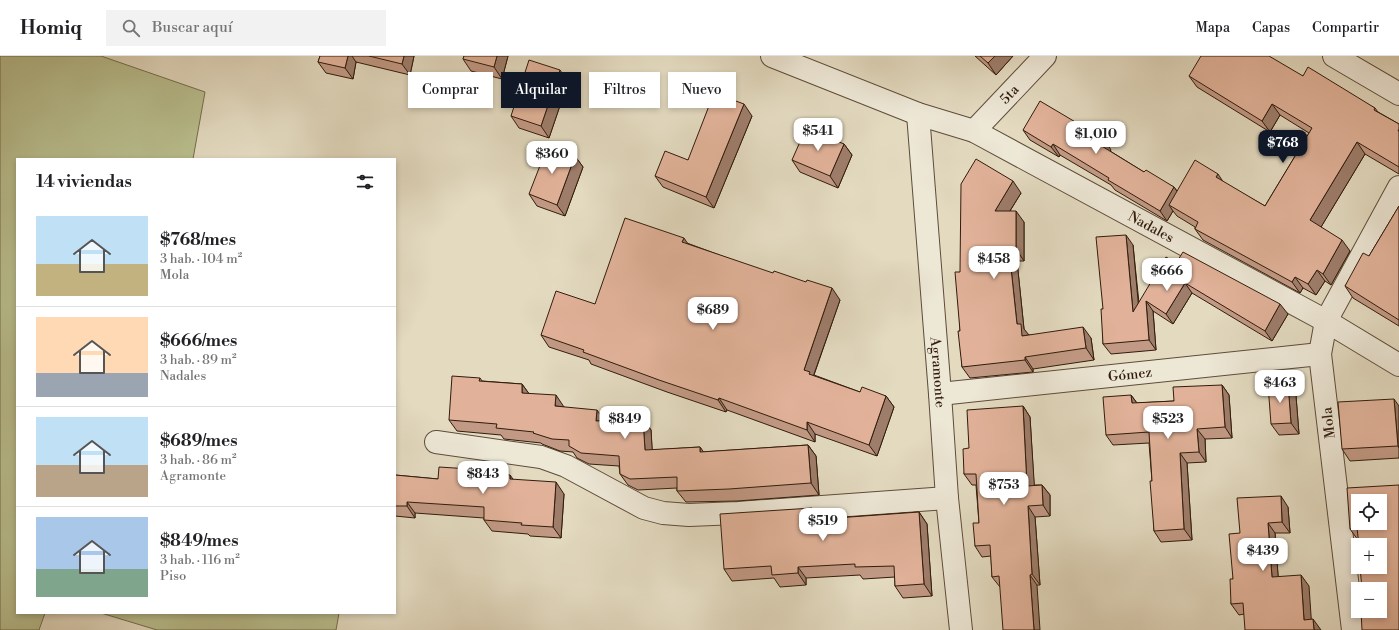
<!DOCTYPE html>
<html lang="es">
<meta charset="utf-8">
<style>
body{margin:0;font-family:"Libre Bodoni",serif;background:#f2f2f2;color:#202124;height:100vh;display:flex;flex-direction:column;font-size:15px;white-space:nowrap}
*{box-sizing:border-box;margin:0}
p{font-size:13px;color:#757577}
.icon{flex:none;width:22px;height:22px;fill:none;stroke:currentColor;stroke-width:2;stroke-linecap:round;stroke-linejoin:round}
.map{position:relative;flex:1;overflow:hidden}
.side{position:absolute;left:16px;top:102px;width:380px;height:456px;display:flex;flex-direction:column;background:#fff;border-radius:0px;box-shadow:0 2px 6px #0003}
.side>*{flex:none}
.guide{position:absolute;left:408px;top:16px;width:380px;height:36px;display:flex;gap:8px}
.controls{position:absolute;left:1351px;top:438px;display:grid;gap:8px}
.controls a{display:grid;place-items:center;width:36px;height:36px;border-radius:0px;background:#fff;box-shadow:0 2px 6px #0003;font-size:20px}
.price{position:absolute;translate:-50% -34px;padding:0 9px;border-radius:8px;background:#fff;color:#222;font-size:13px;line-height:26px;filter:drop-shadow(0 1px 2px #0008)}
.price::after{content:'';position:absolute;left:50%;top:24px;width:12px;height:9px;margin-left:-6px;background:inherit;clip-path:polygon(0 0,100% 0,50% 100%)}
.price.selected{background:#111827;color:#fff}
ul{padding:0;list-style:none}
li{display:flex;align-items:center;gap:12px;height:100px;padding:0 20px}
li+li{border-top:1px solid #e0e0e0}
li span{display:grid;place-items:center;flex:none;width:112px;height:80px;border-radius:0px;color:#555}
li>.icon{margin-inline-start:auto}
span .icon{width:48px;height:48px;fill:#fffc;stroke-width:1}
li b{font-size:17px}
h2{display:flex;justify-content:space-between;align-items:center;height:48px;padding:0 20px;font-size:17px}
.tag{padding:0 14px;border-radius:0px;background:#fff;box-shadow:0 2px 6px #0003;font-size:14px;line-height:36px}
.tag.selected{background:#111827;color:#fff}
header{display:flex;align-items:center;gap:24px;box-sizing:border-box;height:56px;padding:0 20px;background:#fff;border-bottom:1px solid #e0e0e0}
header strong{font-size:19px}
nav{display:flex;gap:22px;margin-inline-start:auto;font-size:14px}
.search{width:280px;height:36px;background:#f2f2f2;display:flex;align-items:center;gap:10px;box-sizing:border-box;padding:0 14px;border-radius:0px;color:#757577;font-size:15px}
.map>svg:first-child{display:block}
.green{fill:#b9be8e;stroke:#756d4d}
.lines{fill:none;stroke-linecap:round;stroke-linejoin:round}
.minor-casing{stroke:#5e4c39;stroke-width:24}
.minor{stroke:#ede7d6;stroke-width:22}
.wall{fill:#c29984;stroke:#311c0c}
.shaded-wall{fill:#9e7d6b;stroke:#311c0c}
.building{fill:#e1b299;stroke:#311c0c;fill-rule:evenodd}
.labels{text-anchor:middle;stroke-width:3;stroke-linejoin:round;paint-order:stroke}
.street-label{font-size:14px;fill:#311c0c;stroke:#ede7d6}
</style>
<header>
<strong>Homiq</strong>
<div class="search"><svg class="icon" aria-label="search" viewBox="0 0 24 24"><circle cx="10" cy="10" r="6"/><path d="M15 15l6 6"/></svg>Buscar aquí</div>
<nav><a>Mapa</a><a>Capas</a><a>Compartir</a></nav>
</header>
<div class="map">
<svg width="1399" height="574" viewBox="0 0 1399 574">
<rect width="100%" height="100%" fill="#e3dac0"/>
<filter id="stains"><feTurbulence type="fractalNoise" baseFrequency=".005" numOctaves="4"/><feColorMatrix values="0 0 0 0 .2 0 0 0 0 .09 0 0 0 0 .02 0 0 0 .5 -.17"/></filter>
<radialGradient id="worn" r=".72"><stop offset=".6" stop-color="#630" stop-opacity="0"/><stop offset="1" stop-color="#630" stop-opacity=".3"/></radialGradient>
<g class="green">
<path d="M0,0H101L205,36L193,103H17V557H45L39,574H0Z"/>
<path d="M101,557H339L336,574H157Z"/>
</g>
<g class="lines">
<defs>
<g id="minor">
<path id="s1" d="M772,0L918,58L974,75L1326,265L1399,309"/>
<path d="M1334,0L1399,38"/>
<path id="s2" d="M918,58L940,338L947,442L961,574"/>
<path id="s3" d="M974,75L1045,0"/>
<path id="s4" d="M940,338L1320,298"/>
<path d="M436,386L541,401L566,410L644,452L663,457L689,459L738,457L947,442"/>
<path d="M1353,574L1320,298L1326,265L1399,131"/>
</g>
</defs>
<use href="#minor" class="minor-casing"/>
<use href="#minor" class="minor"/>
</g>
<g class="wall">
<path d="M320,0H414L410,19L356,6L353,23L326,17L318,6Z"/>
<path d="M464,0H508L502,23L471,15L463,3Z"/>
<path d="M975,0H1013L996,19Z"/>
<path d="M1189,20H1303L1375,52L1378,56L1399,68V118L1365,98L1321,171L1350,195L1331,229L1325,225L1316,239L1303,232L1300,237L1203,184L1195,173V171L1177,160L1173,155L1167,165L1115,134L1111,129L1060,99L1059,101L1030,84L1023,74L1111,94L1110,95L1144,116L1174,131L1177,135L1223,126L1265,150L1309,77L1280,59L1270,76L1197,31Z"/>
<path d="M568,26L549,82L519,72L511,60Z"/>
<path d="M752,60L714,152L663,131L655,120L688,104Z"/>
<path d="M844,88L852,99L838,132L800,116L792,104Z"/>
<path d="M575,100L583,111L565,160L537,150L529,138Z"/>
<path d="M1021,137L1010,155L1024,166V205H1017L1024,273L1028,279L1091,282L1094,304L1033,313V316L970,322L962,311L960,275V216Z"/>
<path d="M1399,150V270L1353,242L1345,230L1369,200Z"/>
<path d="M687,187L840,244L814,319L860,336L886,340L894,351L877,400L815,378V386L727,354L726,356L667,336L591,308L589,304L549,291L541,279L595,248Z"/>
<path d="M1133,189L1139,247L1176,207L1288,258L1272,285L1192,237L1173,268L1153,255L1156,294L1111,298L1103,288V253Z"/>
<path d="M480,322L482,325L522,328L529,338L564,351L605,365L643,363L651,374L652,394L700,391L703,396L808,389L816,400L819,439L737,445L686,446L677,435V432L638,434L628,429L620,418L619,410L589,408L577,402L573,396L560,395L542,388L541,387L504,383L501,379L457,375L449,364Z"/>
<path d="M1222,329L1229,339L1232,382L1205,383L1206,406L1187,407L1192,484L1161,486L1154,475L1152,425L1149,387L1113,389L1106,379L1131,339L1137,347L1174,345Z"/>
<path d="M1296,340L1299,378L1279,379L1271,368Z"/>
<path d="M1023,350L1030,361L1034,429H1042L1050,439V460L1035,461L1040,529L1000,531L992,521L991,500L982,501L975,490L979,467L976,429H972L964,418L969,392Z"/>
<path d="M1399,350V402L1350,405L1342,393Z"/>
<path d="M470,413L472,417L513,424L564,438L561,482L530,480L528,478L492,475L484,464V462L415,457V462L395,460V419L438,423Z"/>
<path d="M1399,429L1380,555L1358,484L1350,473Z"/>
<path d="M1288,451L1290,477H1275L1278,520L1309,530L1244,558L1239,559L1231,548L1233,523L1240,477Z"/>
<path d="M919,456L927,468L932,540L903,542L895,530V521L863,523L860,519L806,522V529L780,531L774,522L732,525L724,513L818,460L838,462Z"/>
</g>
<g class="shaded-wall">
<path d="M348,0H352L356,6L353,23L345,12Z"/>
<path d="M404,0H414L410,19L402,8Z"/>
<path d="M497,0H508L502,23L494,11Z"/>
<path d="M995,0H1013L996,19L988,7Z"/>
<path d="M560,14L568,26L549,82L541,70Z"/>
<path d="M744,48L752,60L714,152L706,141Z"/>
<path d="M1272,48L1280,59L1270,76L1262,65Z"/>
<path d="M1104,83L1111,94L1107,100L1100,89Z"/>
<path d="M1357,86L1365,98L1318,176L1310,164Z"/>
<path d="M844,88L852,99L838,132L830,120Z"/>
<path d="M1053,88L1060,99L1059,101L1051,91Z"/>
<path d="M575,100L583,111L565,160L557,149Z"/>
<path d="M1218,118L1226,130L1216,121Z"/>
<path d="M1013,125L1021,137L1003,166L995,155Z"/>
<path d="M1174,131L1181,141L1169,149L1173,155L1167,165L1160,155Z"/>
<path d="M1016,155L1024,166V205L1016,193Z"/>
<path d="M1126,179L1133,189L1140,266L1133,256Z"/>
<path d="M684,182L692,194L682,186Z"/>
<path d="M1342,184L1350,195L1331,229L1323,218Z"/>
<path d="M1009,193L1017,205L1024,273L1029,279L1022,280L1017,268Z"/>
<path d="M1317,214L1325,225L1316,239L1308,228Z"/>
<path d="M1295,221L1303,232L1300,237L1292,226Z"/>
<path d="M1185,227L1192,237L1173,268L1166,258Z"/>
<path d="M832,232L840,244L813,321L804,314Z"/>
<path d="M1146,245L1153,255L1156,294L1149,284Z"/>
<path d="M1280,248L1288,258L1272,285L1265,275Z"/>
<path d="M1083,271L1091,282L1094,304L1086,292Z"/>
<path d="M1025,301L1033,313V316L1025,304Z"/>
<path d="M522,328L530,339L522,337Z"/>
<path d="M1288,328L1296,340L1299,378L1291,367Z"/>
<path d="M1222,329L1229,339L1232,382L1225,371Z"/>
<path d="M556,339L564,351L555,350Z"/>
<path d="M1131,339L1139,350L1132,347Z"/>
<path d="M886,340L894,351L877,400L869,389Z"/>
<path d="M719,342L727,354L726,356L718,344Z"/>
<path d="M1394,343L1399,350V392L1398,390Z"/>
<path d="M1023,350L1030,361L1035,440L1027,430Z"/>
<path d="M597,354L605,365H596Z"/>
<path d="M643,363L651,374L653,406L645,394Z"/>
<path d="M807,366L815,378V386L807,374Z"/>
<path d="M1197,373L1205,383L1206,406L1199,396Z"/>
<path d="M808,389L816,400L819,439L811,427Z"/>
<path d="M700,391L708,402L700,396Z"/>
<path d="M1180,397L1187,407L1192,484L1184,473Z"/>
<path d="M510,419L518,430L510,423Z"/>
<path d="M556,426L564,438L561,482L553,471Z"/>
<path d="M1042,429L1050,439V460L1043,449Z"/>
<path d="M1281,440L1288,451L1290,477L1282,466Z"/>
<path d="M407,446L415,457V462L407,450Z"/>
<path d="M1028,450L1035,461L1040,529L1032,518Z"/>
<path d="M812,452L820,464L813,461Z"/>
<path d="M919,456L927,468L932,540L924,528Z"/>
<path d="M1268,467L1275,477L1279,532L1272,521Z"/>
<path d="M798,511L806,522V529L798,517Z"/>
<path d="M1030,519L1037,529L1040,574H1034Z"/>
<path d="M1301,519L1309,530L1312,574L1304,564Z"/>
<path d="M1313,563L1321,574H1314Z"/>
</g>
<g class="building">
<path d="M320,0H348L345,12L318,6Z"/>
<path d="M369,0H404L402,8Z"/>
<path d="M464,0H497L494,11L463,3Z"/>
<path d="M980,0H995L988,7Z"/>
<path d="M1201,0H1269L1303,20L1308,11L1375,52L1374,54L1399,68V73L1398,75H1399V111L1357,86L1310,164L1342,184L1323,218L1317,214L1308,228L1295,221L1292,226L1195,173L1198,166L1169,149L1195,104L1218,118L1216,121L1265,150L1312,72L1272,48L1262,65L1189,20Z"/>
<path d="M529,4L560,14L541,70L511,60Z"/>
<path d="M714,37L744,48L706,141L655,120L665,95L688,104Z"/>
<path d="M1040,45L1104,83L1100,89L1144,116L1146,114L1174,131L1160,155L1108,124L1109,122L1053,88L1051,91L1023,74Z"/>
<path d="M806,72L844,88L830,120L792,104Z"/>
<path d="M548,89L575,100L557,149L529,138Z"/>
<path d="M976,103L1013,125L995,155H1016V193H1009L1017,268H1021L1022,280L1083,271L1086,292L1025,301V304L962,311L958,275H960L955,216H960L961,128Z"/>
<path d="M1399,150V264L1345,230L1363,197L1369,200Z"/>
<path d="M625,162L684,182L682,186L773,217L774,215L806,226L807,224L832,232L804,314L810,316L809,318L860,336L862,331L886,340L869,389L807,366V374L719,342L718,344L659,324L583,296L584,294L541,279L556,235L595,248Z"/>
<path d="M1126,179L1133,256L1166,201L1176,207L1183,196L1280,248L1265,275L1185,227L1166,258L1146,245L1149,284L1103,288L1101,253H1103L1096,181Z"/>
<path d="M452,320L480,322L479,325L522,328V337L556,339L555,350L597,354L596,365L643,363L645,394L700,391V396L808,389L811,427L729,433L677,435V421L630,423L620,418L619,400L581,397L569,390V384L552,383L533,377L534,376L496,372L497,368L449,364Z"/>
<path d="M1288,328L1291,367L1271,368L1268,329Z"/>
<path d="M1222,329L1225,371L1197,373L1199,396L1180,397L1184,473L1154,475L1150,425H1152L1149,376L1106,379L1103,341L1131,339L1132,347L1174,345L1173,331Z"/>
<path d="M1394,343L1398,390L1342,393L1338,346Z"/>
<path d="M1023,350L1027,430L1042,429L1043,449L1028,450L1032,518L1030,519L1034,574H1003L999,520L992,521L990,489L975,490L973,467H979L976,418H964L963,393L969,392L967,354Z"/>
<path d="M439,411L470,413V416L510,419V423L556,426L553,471L521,469L522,467L484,464V451L407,446V450H395V419L438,423Z"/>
<path d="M1399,429V574H1362L1361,555H1380V533H1362L1360,511H1380V489H1359L1357,472L1350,473L1347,432ZM1358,445H1380V467H1358Z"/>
<path d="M1281,440L1282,466L1268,467L1272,521L1301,519L1304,564L1313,563L1314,574H1245L1243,547L1231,548L1230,523H1233L1229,478L1240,477L1237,442Z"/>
<path d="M812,452L813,461L836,459V462L919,456L924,528L895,530L894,510L855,511V508L798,511V517L772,519L771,510L724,513L720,458Z"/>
</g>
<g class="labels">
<g class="street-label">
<text dy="5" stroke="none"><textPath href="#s3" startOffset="51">5ta</textPath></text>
<text dy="5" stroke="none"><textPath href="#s1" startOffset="417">Nadales</textPath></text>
<text dy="5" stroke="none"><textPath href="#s2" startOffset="259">Agramonte</textPath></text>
<text dy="5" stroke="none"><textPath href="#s4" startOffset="191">Gómez</textPath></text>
<text transform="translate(1328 367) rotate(-97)" y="5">Mola</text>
</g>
</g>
<rect width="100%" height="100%" filter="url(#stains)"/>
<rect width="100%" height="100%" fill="url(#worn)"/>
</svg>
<div class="controls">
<a><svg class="icon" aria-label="locate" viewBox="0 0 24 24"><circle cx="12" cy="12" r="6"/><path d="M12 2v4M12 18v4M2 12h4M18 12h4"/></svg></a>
<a>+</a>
<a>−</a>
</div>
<b class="price" style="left:818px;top:96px">$541</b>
<b class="price" style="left:1096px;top:99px">$1,010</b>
<b class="price selected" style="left:1283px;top:108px">$768</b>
<b class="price" style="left:552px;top:119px">$360</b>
<b class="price" style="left:994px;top:224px">$458</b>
<b class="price" style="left:1167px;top:236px">$666</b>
<b class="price" style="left:713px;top:275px">$689</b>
<b class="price" style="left:1280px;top:348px">$463</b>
<b class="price" style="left:625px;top:384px">$849</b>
<b class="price" style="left:1168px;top:384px">$523</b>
<b class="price" style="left:483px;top:439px">$843</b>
<b class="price" style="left:1004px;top:450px">$753</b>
<b class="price" style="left:823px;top:486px">$519</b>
<b class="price" style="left:1263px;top:516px">$439</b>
<div class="guide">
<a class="tag">Comprar</a>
<a class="tag selected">Alquilar</a>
<a class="tag">Filtros</a>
<a class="tag">Nuevo</a>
</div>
<section class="side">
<h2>14 viviendas<svg class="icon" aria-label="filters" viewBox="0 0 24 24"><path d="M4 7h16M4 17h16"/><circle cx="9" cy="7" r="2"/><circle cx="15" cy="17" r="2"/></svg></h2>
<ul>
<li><span style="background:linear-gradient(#bfe0f5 60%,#c2b280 0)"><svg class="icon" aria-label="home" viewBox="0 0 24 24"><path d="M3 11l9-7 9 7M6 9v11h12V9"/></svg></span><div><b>$768/mes</b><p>3 hab. · 104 m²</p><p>Mola</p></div></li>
<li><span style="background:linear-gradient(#ffd9b3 70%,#9aa5b1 0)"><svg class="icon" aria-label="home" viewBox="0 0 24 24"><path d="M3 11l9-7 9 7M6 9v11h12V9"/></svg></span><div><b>$666/mes</b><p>3 hab. · 89 m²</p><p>Nadales</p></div></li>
<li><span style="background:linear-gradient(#bfe0f5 60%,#b9a48a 0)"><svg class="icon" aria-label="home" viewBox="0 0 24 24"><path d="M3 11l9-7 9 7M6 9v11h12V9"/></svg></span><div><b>$689/mes</b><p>3 hab. · 86 m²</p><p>Agramonte</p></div></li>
<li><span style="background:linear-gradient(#a9c7e8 65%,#7fa58c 0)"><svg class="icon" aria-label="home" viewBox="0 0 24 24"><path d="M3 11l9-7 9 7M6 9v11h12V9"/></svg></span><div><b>$849/mes</b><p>3 hab. · 116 m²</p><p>Piso</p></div></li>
</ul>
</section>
</div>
